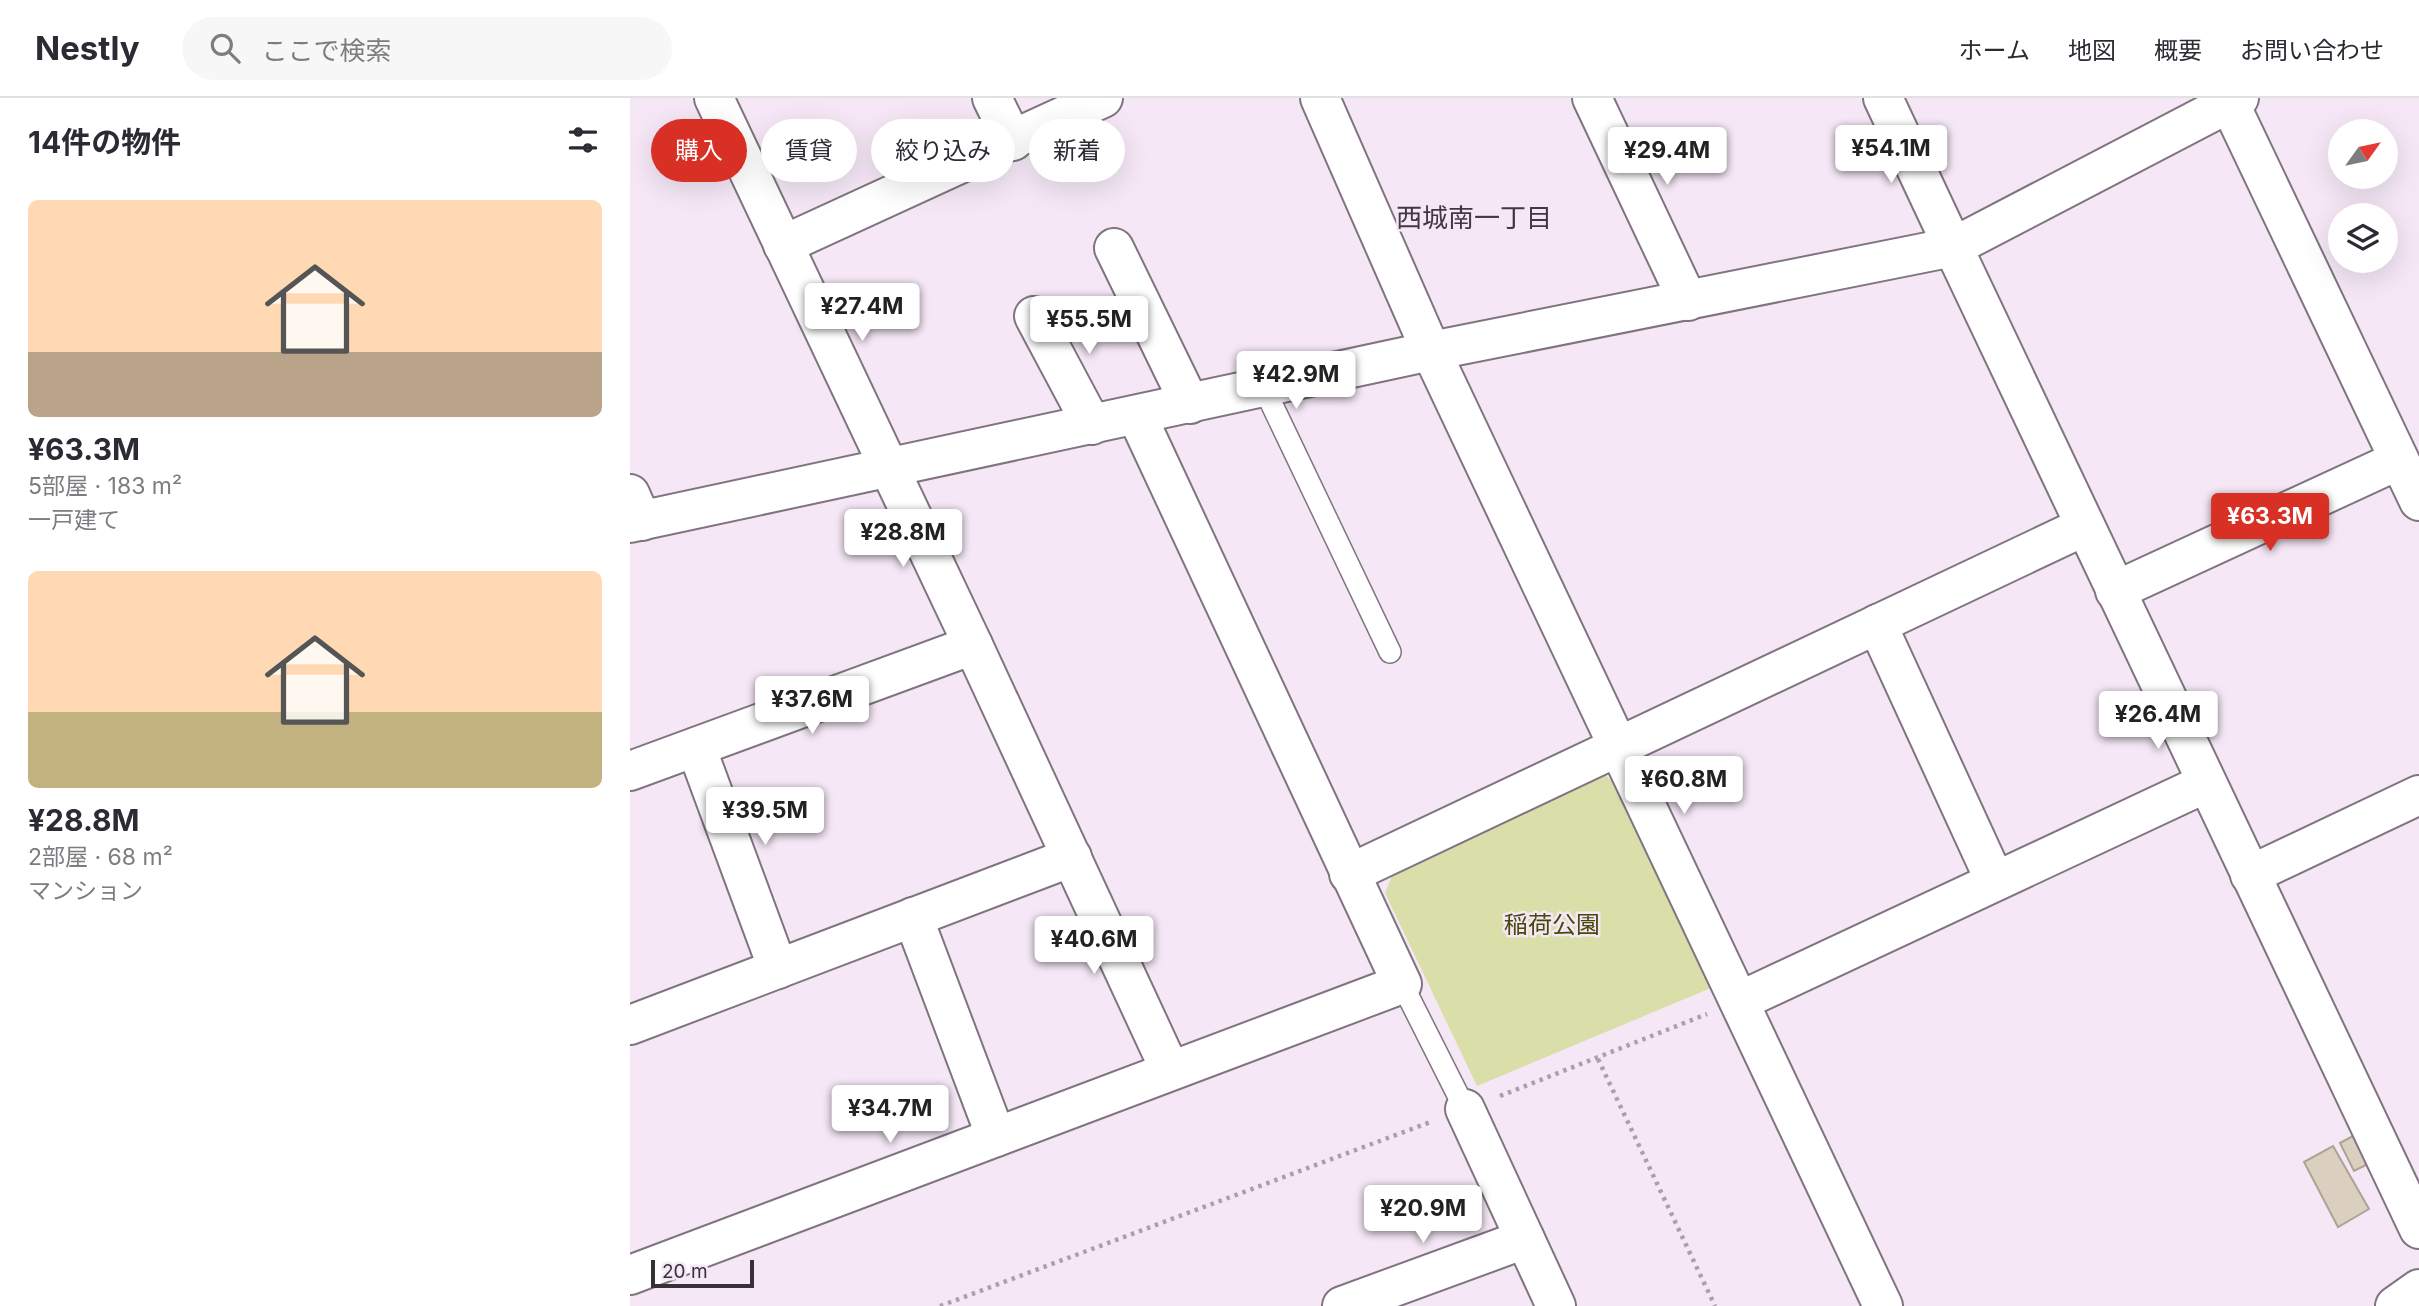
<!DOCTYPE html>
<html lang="ja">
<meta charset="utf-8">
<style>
body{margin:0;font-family:Inter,"Noto Sans JP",sans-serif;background:#f7f7f7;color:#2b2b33;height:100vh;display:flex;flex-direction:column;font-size:26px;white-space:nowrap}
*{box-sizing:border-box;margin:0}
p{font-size:23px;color:#7c7c81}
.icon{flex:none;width:38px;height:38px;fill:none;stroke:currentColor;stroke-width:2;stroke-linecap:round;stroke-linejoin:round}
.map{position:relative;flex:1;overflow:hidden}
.drawer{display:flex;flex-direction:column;background:#fff;width:630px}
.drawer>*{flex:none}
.guide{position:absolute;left:21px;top:21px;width:665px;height:63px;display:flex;gap:14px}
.needle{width:46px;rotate:57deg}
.buttons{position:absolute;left:1698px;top:21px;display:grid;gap:14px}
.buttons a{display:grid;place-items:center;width:70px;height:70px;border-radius:50%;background:#fff;box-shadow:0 7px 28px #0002;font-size:35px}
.scale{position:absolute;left:21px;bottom:18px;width:103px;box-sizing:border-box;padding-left:7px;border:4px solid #363137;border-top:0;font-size:19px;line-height:24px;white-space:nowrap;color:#363137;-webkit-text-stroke:5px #f5e7f6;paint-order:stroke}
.price{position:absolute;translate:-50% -60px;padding:0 16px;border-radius:7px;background:#fff;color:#222;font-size:23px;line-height:46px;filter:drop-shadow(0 2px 4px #0008)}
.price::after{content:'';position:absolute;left:50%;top:42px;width:21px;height:16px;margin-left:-10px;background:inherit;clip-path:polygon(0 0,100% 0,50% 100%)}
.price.selected{background:#d93025;color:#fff}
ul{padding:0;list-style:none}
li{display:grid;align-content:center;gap:14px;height:371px;padding:0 28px}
li span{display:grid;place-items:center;height:217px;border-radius:10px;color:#555}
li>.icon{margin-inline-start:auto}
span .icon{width:126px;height:126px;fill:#fffc;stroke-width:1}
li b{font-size:30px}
h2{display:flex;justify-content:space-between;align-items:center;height:84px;padding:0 28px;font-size:30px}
.tag{padding:0 24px;border-radius:32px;background:#fff;box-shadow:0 7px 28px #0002;font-size:24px;line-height:63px}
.tag.selected{background:#d93025;color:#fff}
header{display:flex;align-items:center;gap:42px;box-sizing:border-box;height:98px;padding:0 35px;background:#fff;border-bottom:2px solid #e1e1e2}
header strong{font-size:33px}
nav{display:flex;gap:38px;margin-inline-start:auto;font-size:24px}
.search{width:490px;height:63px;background:#f7f7f7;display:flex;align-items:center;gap:18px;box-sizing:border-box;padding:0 24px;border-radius:38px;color:#7c7c81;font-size:26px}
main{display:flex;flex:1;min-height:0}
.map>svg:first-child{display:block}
.green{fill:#dadfaa}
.building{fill:#dbd0c0;stroke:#ada394;stroke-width:2}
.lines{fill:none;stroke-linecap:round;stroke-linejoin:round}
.lane-casing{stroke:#807481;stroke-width:24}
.street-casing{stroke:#807481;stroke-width:42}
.secondary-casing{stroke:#807481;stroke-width:42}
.path{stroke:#aa9fab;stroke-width:4.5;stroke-dasharray:3.5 5;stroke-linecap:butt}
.lane{stroke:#fff;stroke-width:21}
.street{stroke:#fff;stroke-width:38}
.secondary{stroke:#fff;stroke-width:38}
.labels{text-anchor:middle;stroke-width:5;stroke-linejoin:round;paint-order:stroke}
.park-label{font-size:24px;fill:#46490a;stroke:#f5e7f6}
.neighbourhood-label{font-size:26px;fill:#423743;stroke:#f5e7f6}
</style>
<header>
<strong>Nestly</strong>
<div class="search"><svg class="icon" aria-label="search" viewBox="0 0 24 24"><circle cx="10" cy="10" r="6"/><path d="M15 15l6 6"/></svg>ここで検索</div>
<nav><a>ホーム</a><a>地図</a><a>概要</a><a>お問い合わせ</a></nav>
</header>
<main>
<section class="drawer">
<h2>14件の物件<svg class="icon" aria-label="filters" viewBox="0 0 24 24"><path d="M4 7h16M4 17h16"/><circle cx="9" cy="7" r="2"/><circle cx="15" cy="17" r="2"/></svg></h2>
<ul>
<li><span style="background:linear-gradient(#ffd9b3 70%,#b9a48a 0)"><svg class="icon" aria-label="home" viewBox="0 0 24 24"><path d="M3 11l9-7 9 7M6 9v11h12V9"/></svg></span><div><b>¥63.3M</b><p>5部屋 · 183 m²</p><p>一戸建て</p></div></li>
<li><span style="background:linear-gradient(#ffd9b3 65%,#c2b280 0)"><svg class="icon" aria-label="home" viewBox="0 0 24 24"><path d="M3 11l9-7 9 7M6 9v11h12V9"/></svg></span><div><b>¥28.8M</b><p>2部屋 · 68 m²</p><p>マンション</p></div></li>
</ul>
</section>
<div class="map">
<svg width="1789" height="1208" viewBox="0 0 1789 1208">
<rect width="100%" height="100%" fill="#f5e7f6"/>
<path class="green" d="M973,675L989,689L1088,887L847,988L755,795L766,768Z"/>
<g class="building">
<path d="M1730,1034L1746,1062L1724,1073L1710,1045Z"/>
<path d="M1703,1048L1739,1111L1708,1129L1674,1064Z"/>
</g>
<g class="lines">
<defs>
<g id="lane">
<path d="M634,290L760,554"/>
<path d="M772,886L835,1011"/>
</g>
<g id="street">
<path d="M84,0L343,547L540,972"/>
<path d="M362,0L383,43"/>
<path d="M690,0L801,253L1253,1208"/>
<path d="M962,0L1058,203"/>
<path d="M1253,0L1323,149L1609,0"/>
<path d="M1597,0L1789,403"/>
<path d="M153,147L473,0"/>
<path d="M484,150L560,306"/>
<path d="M404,218L462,327"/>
<path d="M0,396L12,423"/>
<path d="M1485,493L1769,362"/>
<path d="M1247,526L1365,783"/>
<path d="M66,649L148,871"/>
<path d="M0,673L343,547"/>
<path d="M719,776L1455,428"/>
<path d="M1620,777L1789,697"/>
<path d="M283,819L366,1039"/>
<path d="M1110,903L1576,685"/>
<path d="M0,927L442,759"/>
<path d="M835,1011L926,1208"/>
<path d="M0,1177L772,886L507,318"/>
<path d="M712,1208L895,1141"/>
<path d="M1765,1208L1789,1191"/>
</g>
<path id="secondary" d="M0,425L801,253L1323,149L1789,1131"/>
</defs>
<use href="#lane" class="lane-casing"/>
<use href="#street" class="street-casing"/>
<use href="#secondary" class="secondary-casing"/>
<g class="path">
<path d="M968,961L1085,1208"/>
<path d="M870,998L1077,916"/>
<path d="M310,1208L803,1023"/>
</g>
<use href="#lane" class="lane"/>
<use href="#street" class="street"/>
<use href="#secondary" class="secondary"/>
</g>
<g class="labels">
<g class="park-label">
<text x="922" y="835">稲荷公園</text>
</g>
<g class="neighbourhood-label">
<text x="844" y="129">西城南一丁目</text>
</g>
</g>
</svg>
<div class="buttons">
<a><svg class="needle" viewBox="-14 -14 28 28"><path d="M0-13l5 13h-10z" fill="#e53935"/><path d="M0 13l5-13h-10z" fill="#7c7c81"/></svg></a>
<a><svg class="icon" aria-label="layers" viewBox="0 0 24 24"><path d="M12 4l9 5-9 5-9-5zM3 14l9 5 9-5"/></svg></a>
</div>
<div class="scale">20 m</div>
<b class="price" style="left:1261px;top:87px">¥54.1M</b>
<b class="price" style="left:1037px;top:89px">¥29.4M</b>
<b class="price" style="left:232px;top:245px">¥27.4M</b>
<b class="price" style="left:459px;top:258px">¥55.5M</b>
<b class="price" style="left:666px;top:313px">¥42.9M</b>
<b class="price selected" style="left:1640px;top:455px">¥63.3M</b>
<b class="price" style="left:273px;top:471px">¥28.8M</b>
<b class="price" style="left:182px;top:638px">¥37.6M</b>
<b class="price" style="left:1528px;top:653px">¥26.4M</b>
<b class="price" style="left:1054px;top:718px">¥60.8M</b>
<b class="price" style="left:135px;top:749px">¥39.5M</b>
<b class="price" style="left:464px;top:878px">¥40.6M</b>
<b class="price" style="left:260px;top:1047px">¥34.7M</b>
<b class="price" style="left:793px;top:1147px">¥20.9M</b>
<div class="guide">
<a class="tag selected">購入</a>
<a class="tag">賃貸</a>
<a class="tag">絞り込み</a>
<a class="tag">新着</a>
</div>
</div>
</main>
